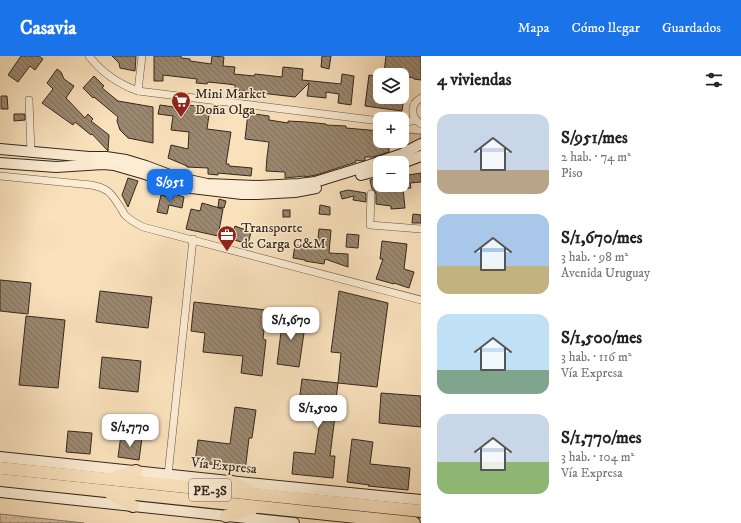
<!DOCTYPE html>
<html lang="es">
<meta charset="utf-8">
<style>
body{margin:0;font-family:"IM FELL DW Pica",serif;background:#f6f6f6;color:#222;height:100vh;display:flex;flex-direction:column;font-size:15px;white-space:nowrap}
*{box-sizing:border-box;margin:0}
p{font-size:13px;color:#767676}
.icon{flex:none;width:22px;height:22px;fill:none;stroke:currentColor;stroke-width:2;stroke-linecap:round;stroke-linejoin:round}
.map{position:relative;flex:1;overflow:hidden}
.sheet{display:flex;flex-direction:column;background:#fff;width:320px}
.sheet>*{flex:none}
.fabs{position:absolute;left:373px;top:12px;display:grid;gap:8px}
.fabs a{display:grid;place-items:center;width:36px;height:36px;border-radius:8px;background:#fff;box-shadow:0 4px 16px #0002;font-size:20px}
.price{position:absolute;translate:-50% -34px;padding:0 9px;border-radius:8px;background:#fff;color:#222;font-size:13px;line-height:26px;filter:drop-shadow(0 1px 2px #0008)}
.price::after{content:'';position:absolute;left:50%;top:24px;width:12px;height:9px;margin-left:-6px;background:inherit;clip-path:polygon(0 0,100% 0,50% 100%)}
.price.current{background:#1a73e8;color:#fff}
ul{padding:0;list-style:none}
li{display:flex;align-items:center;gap:12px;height:100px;padding:0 16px}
li span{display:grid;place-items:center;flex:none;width:112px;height:80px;border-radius:12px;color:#555}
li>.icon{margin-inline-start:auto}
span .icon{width:48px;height:48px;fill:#fffc;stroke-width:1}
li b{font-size:17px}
h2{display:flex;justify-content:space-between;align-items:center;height:48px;padding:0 16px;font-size:17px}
header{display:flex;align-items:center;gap:24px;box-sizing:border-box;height:56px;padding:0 20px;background:#1a73e8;color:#fff}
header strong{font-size:19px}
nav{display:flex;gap:22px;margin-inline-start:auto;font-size:14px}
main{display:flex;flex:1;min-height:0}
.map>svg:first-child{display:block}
.grass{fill:url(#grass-dots);stroke:#877460}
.green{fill:#d8c1a1;stroke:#877460}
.building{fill:url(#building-back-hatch);stroke:#36271e}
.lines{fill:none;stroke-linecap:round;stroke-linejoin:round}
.minor-casing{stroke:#675646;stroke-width:8}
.secondary-casing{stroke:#36271e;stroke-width:12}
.primary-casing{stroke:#36271e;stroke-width:14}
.minor{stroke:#fbecd3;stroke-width:7}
.secondary{stroke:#fbecd3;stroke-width:10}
.primary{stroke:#f9e1bc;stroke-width:12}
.labels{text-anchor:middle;stroke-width:3;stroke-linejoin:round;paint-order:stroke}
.shield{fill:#fbecd3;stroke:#716254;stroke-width:1}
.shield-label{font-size:13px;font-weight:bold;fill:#36271e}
.poi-label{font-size:14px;fill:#36271e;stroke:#fbecd3;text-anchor:start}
.street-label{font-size:14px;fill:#36271e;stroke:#fbecd3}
</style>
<header>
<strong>Casavia</strong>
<nav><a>Mapa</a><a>Cómo llegar</a><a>Guardados</a></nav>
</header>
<main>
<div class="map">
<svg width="421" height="467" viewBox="0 0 421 467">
<defs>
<pattern id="grass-dots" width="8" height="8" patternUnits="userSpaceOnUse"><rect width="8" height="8" fill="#d8c1a1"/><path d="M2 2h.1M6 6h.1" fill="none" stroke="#baa68a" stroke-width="1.8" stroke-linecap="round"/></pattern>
<pattern id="building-back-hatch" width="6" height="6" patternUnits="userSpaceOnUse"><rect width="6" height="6" fill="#9b8870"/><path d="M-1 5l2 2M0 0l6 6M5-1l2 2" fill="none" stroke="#7f6f5b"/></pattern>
</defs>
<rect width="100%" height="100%" fill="#f9e1bc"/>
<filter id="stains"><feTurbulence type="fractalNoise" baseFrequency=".005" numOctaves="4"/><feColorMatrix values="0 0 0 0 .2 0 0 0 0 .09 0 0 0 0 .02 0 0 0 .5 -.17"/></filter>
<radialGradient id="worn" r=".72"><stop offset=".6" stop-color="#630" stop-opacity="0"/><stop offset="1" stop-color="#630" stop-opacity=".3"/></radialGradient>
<path class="grass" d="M0,458L84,467H0Z"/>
<path class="green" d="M407,77L421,78V82L406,89Z"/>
<g class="building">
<path d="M21,0H39L43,3L35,14L30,10L18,26L8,19Z"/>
<path d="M112,0H136L135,15L120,12L119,7Z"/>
<path d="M154,0H181V2L190,3V5L211,8L212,0L224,1L223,10L235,11L234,18L254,20L255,18L282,21L283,11L303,13L302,24L341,28L342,18L354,20L351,49L338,47L339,38L326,36V42L307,40L309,27L295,41L235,34V29L228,28L208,26L207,28L196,27L197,23L163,19V25H154Z"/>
<path d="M322,0H331L329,13L321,11Z"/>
<path d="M386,0H421V24L414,23V22L402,20V19L384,17Z"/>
<path d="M57,13L61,16L64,23L74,30L66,42L85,62L88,58L93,63L91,65L109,79L108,95L92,78L91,79L75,66L73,69L42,47L53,33L47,27Z"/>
<path d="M369,19L380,21V41H404L402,55L365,50Z"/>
<path d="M94,20L104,30L102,32L118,45L153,51V87L128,82L120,74L117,65L118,61L94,41L93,42L83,32Z"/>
<path d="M1,40H7L8,53H1Z"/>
<path d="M174,47L210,52L207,73L231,76L226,108H229V110L252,112L251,120L218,117V119L208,118V112L187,111V110L168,102L171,89L188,93L189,76L171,74L173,60L158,58L160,49L174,51Z"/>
<path d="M248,57L269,60V64L288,67V65L306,66L326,68V69L346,70V72L380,75V85H389V96L373,101H365V104L362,105L356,104V106L316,119L305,121V120L285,122V116L266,115L267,101L269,86L245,83Z"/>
<path d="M14,58H25V64L14,65Z"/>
<path d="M421,117V126L410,127L411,132L403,133L405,152L391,153V150L376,148V138L375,135L372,133L370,124L380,121V129H402V120Z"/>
<path d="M128,122L138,125L128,151L122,139Z"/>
<path d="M348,134L366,137V146L353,144L354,140L342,143L340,136Z"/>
<path d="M174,138L184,141L182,152L169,149L167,158L157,156L161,139L173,142Z"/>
<path d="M219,143L226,145L224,152L218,151Z"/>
<path d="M202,147L223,153L218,180L186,173L191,153L200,155Z"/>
<path d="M320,149L330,151V159L319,158Z"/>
<rect x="283" y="154" width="7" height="7"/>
<path d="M413,158L421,159V167H412Z"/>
<path d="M235,170L251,176L248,188L231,183Z"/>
<path d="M319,173L331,174L329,197L348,198V211L325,203L324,208L305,205V204L293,202L295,189L317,192Z"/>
<path d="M347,178L359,179L358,192L346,191Z"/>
<path d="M382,185L407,188L404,213L414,216L409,232L394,227V228L376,223L383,203H380Z"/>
<path d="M0,224L31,227L28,258L0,255Z"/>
<path d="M100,235L152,241L148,272L96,266Z"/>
<path d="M339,235L388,247L377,331L338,327L341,297L331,296Z"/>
<path d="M194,246L266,254L263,283L266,284L262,320L241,317L243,300L203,296L205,277L191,275Z"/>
<path d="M26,260L65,264L58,332L19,329Z"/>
<path d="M283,260L306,263L299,311L277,308Z"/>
<path d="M102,301L141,305L138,336L99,332Z"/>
<path d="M302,323L338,327L334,360H335L330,400H335L333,422L292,418L294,396L315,398L321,357L298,354Z"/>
<path d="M381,337L421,340V371L379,367Z"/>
<path d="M235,351L256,354L252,382H249L245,416L224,414L225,410L195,406L198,384L230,388Z"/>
<path d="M68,375L92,377L90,398L66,396Z"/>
<path d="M121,379L142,382L139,404L118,401Z"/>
<path d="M352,383L373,386L370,408L410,412L408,434L368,430L369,429L347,426Z"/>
</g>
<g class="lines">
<defs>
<g id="minor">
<path d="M89,0C102,17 119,28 138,35L380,65"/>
<path d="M138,35L142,0"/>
<path d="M421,42C410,48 410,61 421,68"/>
<path d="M29,44L31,96"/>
<path d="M402,67L416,64"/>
<path d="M0,120L91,129C106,132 110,135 118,148C121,151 122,155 125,159C130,164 137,168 143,171L421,244"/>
<path d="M371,138L370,169L421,173"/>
<path d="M168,419L193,183"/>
</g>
<g id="secondary">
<path d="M0,93L89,101H106L126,104L146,110L175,121L207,128L259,130L299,128L315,126L370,109L402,98L421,88"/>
<path d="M0,107L56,111L103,108L114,109L145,118L183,131L242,138H257L295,136L316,132"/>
<path d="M402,107L421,100"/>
<path d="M361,119L380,114"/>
<path d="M0,401L229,425L421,444"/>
<path d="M0,436L294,467"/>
</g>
<g id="primary">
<path d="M0,412L421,455"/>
<path d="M116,421L136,415"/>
<path d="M0,424L414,467"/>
<path d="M229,425L249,434"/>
<path d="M111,438L133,450"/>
<path d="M226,460L252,453"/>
</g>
</defs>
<use href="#minor" class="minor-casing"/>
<use href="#secondary" class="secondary-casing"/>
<use href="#primary" class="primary-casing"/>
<use href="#minor" class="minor"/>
<use href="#secondary" class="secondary"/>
<use href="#primary" class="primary"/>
</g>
<defs>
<symbol id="supermarket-pin" viewBox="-11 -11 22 30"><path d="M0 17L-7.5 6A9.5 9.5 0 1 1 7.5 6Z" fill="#8f2418" stroke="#fbecd3"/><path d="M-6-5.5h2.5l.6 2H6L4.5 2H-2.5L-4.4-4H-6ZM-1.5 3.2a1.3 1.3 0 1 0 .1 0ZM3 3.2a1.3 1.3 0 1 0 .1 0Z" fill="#fff"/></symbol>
<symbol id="office-pin" viewBox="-11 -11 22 30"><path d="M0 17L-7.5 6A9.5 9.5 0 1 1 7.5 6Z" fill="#8f2418" stroke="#fbecd3"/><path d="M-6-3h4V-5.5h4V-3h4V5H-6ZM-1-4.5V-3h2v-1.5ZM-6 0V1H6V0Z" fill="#fff"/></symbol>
</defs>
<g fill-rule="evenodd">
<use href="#supermarket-pin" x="170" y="34" width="22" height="30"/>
<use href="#office-pin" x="216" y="168" width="22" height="30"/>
</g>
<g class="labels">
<rect class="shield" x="189" y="423" width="42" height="22" rx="3"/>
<g class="shield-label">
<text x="210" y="439">PE-3S</text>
</g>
<g class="poi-label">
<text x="195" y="42">Mini Market<tspan x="195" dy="16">Doña Olga</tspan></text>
<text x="241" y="176">Transporte<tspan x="241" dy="16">de Carga C&amp;M</tspan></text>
</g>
<g class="street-label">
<text transform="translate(224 409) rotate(6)" y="5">Vía Expresa</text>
</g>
</g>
<rect width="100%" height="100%" filter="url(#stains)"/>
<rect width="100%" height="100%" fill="url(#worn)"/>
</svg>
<div class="fabs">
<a><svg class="icon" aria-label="layers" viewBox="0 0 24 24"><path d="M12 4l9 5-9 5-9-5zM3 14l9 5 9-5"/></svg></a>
<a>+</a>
<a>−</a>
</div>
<b class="price current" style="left:170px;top:147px">S/951</b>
<b class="price" style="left:291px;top:285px">S/1,670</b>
<b class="price" style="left:318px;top:373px">S/1,500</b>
<b class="price" style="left:130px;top:392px">S/1,770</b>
</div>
<section class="sheet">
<h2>4 viviendas<svg class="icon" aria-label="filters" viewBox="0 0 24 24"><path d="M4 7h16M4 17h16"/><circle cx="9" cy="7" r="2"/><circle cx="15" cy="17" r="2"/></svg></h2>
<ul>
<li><span style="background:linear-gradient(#c9d6e8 70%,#b9a48a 0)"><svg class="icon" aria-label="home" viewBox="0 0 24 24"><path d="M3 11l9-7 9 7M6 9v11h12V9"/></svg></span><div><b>S/951/mes</b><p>2 hab. · 74 m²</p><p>Piso</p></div></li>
<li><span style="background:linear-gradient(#a9c7e8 65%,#c2b280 0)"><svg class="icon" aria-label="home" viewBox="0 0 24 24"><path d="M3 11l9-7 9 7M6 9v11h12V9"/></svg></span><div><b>S/1,670/mes</b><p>3 hab. · 98 m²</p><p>Avenida Uruguay</p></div></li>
<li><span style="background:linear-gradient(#bfe0f5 70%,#7fa58c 0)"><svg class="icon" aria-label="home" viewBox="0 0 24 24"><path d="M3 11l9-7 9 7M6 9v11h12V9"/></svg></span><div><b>S/1,500/mes</b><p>3 hab. · 116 m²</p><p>Vía Expresa</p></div></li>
<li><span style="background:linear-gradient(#c9d6e8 60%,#8fb573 0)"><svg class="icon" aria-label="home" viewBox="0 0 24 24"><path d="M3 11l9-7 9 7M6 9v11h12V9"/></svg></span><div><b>S/1,770/mes</b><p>3 hab. · 104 m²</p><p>Vía Expresa</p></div></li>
</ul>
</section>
</main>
